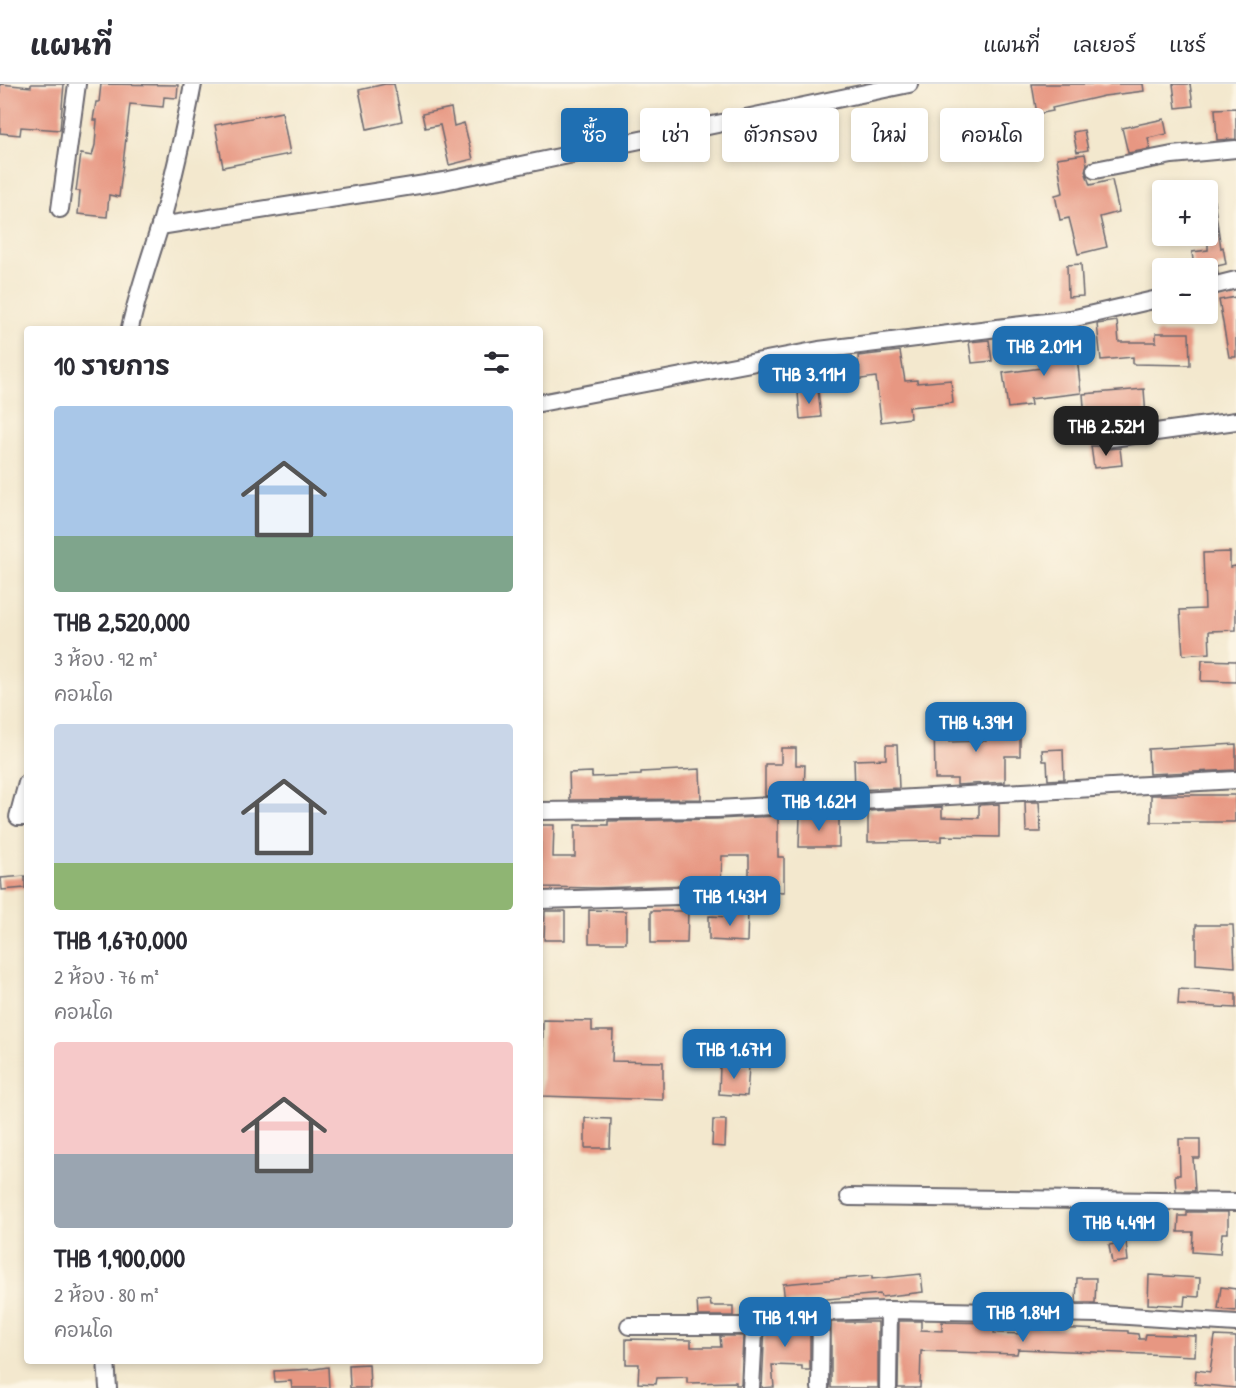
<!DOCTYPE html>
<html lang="th">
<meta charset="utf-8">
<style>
body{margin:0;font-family:"Patrick Hand","Playpen Sans Thai",sans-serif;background:#f2f2f3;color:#2b2b33;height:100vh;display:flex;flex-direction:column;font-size:22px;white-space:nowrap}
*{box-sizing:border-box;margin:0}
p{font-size:20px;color:#7c7c81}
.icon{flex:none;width:33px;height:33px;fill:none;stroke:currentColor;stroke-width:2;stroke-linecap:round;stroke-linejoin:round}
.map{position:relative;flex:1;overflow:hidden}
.side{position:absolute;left:24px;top:242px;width:519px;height:1038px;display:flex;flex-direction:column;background:#fff;border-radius:6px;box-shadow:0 3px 9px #0003}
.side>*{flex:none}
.banner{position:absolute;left:561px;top:24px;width:570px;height:54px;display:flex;gap:12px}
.fabs{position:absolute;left:1152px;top:96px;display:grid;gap:12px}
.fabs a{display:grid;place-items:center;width:66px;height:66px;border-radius:6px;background:#fff;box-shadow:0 3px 9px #0003;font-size:30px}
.price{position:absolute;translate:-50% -51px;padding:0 14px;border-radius:12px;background:#1f6fb2;color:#fff;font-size:20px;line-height:39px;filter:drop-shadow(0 2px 3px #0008)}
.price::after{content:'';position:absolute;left:50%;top:36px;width:18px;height:14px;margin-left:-9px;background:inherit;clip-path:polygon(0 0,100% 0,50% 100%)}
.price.on{background:#222;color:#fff}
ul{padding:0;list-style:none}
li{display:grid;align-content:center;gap:12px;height:318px;padding:0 30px}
li span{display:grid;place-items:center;height:186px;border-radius:6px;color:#555}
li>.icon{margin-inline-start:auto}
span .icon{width:108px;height:108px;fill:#fffc;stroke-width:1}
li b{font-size:26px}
h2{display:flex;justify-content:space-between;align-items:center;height:72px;padding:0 30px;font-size:26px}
.pill{padding:0 21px;border-radius:6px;background:#fff;box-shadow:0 3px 9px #0003;font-size:21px;line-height:54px}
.pill.on{background:#1f6fb2;color:#fff}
header{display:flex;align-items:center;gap:36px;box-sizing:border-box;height:84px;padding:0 30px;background:#fff;border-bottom:2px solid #e1e1e2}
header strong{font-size:28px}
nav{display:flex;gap:33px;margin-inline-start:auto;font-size:21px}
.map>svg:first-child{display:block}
.building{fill:#e79782}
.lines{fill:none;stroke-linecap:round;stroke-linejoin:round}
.street-casing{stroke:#6b676e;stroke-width:20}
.street{stroke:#fff;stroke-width:16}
</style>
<header>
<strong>แผนที่</strong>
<nav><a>แผนที่</a><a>เลเยอร์</a><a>แชร์</a></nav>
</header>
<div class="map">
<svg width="1236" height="1304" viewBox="0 0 1236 1304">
<rect width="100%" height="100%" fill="#fcf5e5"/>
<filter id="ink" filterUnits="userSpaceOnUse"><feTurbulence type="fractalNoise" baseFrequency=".0167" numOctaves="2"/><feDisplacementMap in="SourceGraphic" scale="12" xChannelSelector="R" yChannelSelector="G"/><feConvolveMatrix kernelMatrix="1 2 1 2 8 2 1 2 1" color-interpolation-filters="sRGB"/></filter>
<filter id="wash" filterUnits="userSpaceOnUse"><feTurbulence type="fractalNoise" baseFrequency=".008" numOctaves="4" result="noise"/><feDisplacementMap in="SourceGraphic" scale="24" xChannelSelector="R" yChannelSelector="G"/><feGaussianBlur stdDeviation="1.35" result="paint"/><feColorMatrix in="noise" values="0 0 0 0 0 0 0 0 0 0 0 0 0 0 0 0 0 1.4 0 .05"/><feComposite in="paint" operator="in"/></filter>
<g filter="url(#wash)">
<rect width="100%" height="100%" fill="#f3e8ce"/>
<g id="blocks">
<g class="building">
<path d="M0,0L31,3V0H64L60,46L21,43L20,51L0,49Z"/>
<path d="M101,0L178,1L177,14L164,13L163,23L130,20L119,113L109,111L107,133L78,130L80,107H76L81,70L92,72L95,61L97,36H93L96,18H99Z"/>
<path d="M385,0H394L402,37L367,45L359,6Z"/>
<path d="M1032,0H1143L1144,7L1104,12L1052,24L1053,27L1037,30Z"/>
<path d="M1173,0H1190L1193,22L1176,24Z"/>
<path d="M451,24L454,42L464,39L473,75L449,81L440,41L425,44L422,30Z"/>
<path d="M1236,24V55L1217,56L1215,25Z"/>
<path d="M282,28L290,70L223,83L215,41Z"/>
<path d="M1164,35L1167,50L1148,54L1150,65L1128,69L1122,44Z"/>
<path d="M1084,46L1088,66L1077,68L1073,48Z"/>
<path d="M1085,70L1087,80L1085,87L1090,101L1112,96L1119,128L1100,133L1107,163L1078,170L1069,134L1060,136L1055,111L1063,109L1057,74Z"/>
<path d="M1214,117L1221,164L1223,163L1226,180L1217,182L1218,190L1208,192V184H1194L1192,168L1208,166V118Z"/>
<path d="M1081,180L1083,212L1068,213L1067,181Z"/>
<path d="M1236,213V273H1229L1219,216Z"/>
<path d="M1117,237L1119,258H1156V249H1189L1190,281L1133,280V273L1101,276L1097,240Z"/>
<path d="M1058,254L1061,275L1077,273L1081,309L1030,315L1031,321L1008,324L1003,289L1041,284L1038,256Z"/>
<path d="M989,256L992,277L972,279L969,258Z"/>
<path d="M900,267L905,297L917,296V299L951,296L953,319L909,323L910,334L881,338L876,293L847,297L846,285L859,283L858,272Z"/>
<path d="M1144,305L1146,333L1135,334V340L1102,345L1101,334L1085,335L1083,310Z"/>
<path d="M818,306L821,333L800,335L798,308Z"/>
<path d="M1091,362H1097L1106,365L1120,364L1122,381L1094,384Z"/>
<path d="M1230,468V483L1236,482V546L1209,547L1210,569L1183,571L1180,526L1205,525L1203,469Z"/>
<path d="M1202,576L1236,577V598L1201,597Z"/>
<path d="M934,636H949V658L986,657V636H1020V672H1005V698L957,701V695H935Z"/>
<path d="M1236,660V686L1149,690L1148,665Z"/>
<path d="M886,661H897L899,704L855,706L854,676L886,675Z"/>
<path d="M781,664H796V681H805L804,710L765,712V680H781Z"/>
<path d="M1063,665L1064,695L1048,696L1047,677H1043L1042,666Z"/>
<path d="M700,685L701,715L570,716L569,689L592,688V693L641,691V688Z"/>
<rect x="1151" y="711" width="84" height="27"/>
<path d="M1025,718H1039L1041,748H1026Z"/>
<path d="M999,720V753L942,752V757L868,758V727L942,723V733L979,734V721Z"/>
<path d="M778,732V773H784V808L759,807L754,801L749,800V772H722L721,800L597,804L540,803L541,741H554L553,773H575V741H608V737L717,735Z"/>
<path d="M800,732L839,733V763H799Z"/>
<path d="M25,792V804L2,806L1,794Z"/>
<path d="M589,826L626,827V859H589Z"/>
<path d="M732,826H748L747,858L709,856V832L732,833Z"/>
<path d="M545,827H565V856H544Z"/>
<path d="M651,827H688L687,859H651Z"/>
<path d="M1196,841H1233L1235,883L1196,880Z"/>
<path d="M1179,905L1236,909V924L1178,921Z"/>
<path d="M543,936L592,937V947H613L612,977L663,978V1016L542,1012Z"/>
<path d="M720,981L749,982L747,1012L719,1010Z"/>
<path d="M585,1034L611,1035L610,1064H585Z"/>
<path d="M713,1036H726L725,1063L712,1062Z"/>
<path d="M1179,1055H1200V1074H1193L1195,1107H1176L1175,1091H1180Z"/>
<path d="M1187,1128H1228V1149H1222L1220,1170L1192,1168L1193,1148H1178L1179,1132H1187Z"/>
<path d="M1126,1158L1128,1177L1112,1179L1109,1161Z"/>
<path d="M921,1190L923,1208L881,1213L880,1210L785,1219L783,1200L872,1192V1195Z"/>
<path d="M1149,1191L1200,1194L1199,1213L1185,1212L1184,1222L1148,1220Z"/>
<path d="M1077,1194H1096L1095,1219H1076Z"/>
<path d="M1221,1203L1236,1205V1227L1218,1225Z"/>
<path d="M710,1216L711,1222H733V1232H698L697,1217Z"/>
<path d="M899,1237H921V1246L942,1247V1238L995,1239L994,1249L1026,1250V1243L1128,1247V1249L1138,1250L1139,1255H1145L1146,1250L1196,1252L1195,1272L1018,1265L1017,1270L921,1267L920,1304H898Z"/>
<rect x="831" y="1238" width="47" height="66"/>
<path d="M810,1239V1286H802V1282L772,1281L774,1303L762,1304L765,1240Z"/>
<path d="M720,1252H743L741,1301H736V1298L687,1299V1293L657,1294L656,1300L638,1299L639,1280H626V1255L691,1256V1263H721Z"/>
<path d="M1215,1252L1236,1253V1304L1195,1300L1196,1286L1210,1288Z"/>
<path d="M369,1280L370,1304H350L349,1281Z"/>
<path d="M328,1283L329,1304H292L291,1297L275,1298L274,1287L314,1285Z"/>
</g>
</g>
</g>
<g filter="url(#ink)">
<use href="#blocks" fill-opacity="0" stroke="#6b676e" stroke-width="1.5"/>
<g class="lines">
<defs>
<g id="street">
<path d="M1095,86L1172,71L1236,65"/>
<path d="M60,125L77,0"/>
<path d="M160,142L444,97L909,0"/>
<path d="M1208,203L1236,196"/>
<path d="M130,244C138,208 150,174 161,139C174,93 184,47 193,0"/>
<path d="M540,319L819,266L1071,235L1162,214"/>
<path d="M1105,355L1236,337"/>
<path d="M27,699L18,733H27"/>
<path d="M540,727L717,725L1236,696"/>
<path d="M540,816L749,810"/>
<path d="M849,1113L1236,1118"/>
<path d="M629,1242H755"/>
<path d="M106,1276L108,1304"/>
<path d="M751,1304L755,1230L889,1226L1098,1230L1236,1239"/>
<path d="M820,1304L821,1229"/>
<path d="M888,1304L889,1226"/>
</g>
</defs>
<use href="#street" class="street-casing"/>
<use href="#street" class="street"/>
</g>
</g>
</svg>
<div class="fabs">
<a>+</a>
<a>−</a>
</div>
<b class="price" style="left:1044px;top:293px">THB 2.01M</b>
<b class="price" style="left:809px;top:321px">THB 3.11M</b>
<b class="price on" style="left:1106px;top:373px">THB 2.52M</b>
<b class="price" style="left:976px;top:669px">THB 4.39M</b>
<b class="price" style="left:819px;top:748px">THB 1.62M</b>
<b class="price" style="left:730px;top:843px">THB 1.43M</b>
<b class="price" style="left:734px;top:996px">THB 1.67M</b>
<b class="price" style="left:1119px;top:1169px">THB 4.49M</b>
<b class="price" style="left:1023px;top:1259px">THB 1.84M</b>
<b class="price" style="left:785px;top:1264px">THB 1.9M</b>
<div class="banner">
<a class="pill on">ซื้อ</a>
<a class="pill">เช่า</a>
<a class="pill">ตัวกรอง</a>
<a class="pill">ใหม่</a>
<a class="pill">คอนโด</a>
</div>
<section class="side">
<h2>10 รายการ<svg class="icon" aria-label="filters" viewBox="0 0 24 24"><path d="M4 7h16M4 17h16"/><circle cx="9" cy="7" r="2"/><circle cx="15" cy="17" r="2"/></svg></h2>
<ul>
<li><span style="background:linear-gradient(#a9c7e8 70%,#7fa58c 0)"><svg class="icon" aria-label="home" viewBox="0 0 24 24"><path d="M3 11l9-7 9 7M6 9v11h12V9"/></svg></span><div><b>THB 2,520,000</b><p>3 ห้อง · 92 m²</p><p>คอนโด</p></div></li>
<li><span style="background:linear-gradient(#c9d6e8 75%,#8fb573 0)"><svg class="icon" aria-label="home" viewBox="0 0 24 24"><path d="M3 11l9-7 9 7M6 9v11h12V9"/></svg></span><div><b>THB 1,670,000</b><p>2 ห้อง · 76 m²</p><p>คอนโด</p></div></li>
<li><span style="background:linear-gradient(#f6c9c9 60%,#9aa5b1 0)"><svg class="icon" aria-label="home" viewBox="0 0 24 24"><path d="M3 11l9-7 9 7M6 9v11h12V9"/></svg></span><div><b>THB 1,900,000</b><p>2 ห้อง · 80 m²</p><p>คอนโด</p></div></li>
</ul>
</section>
</div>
